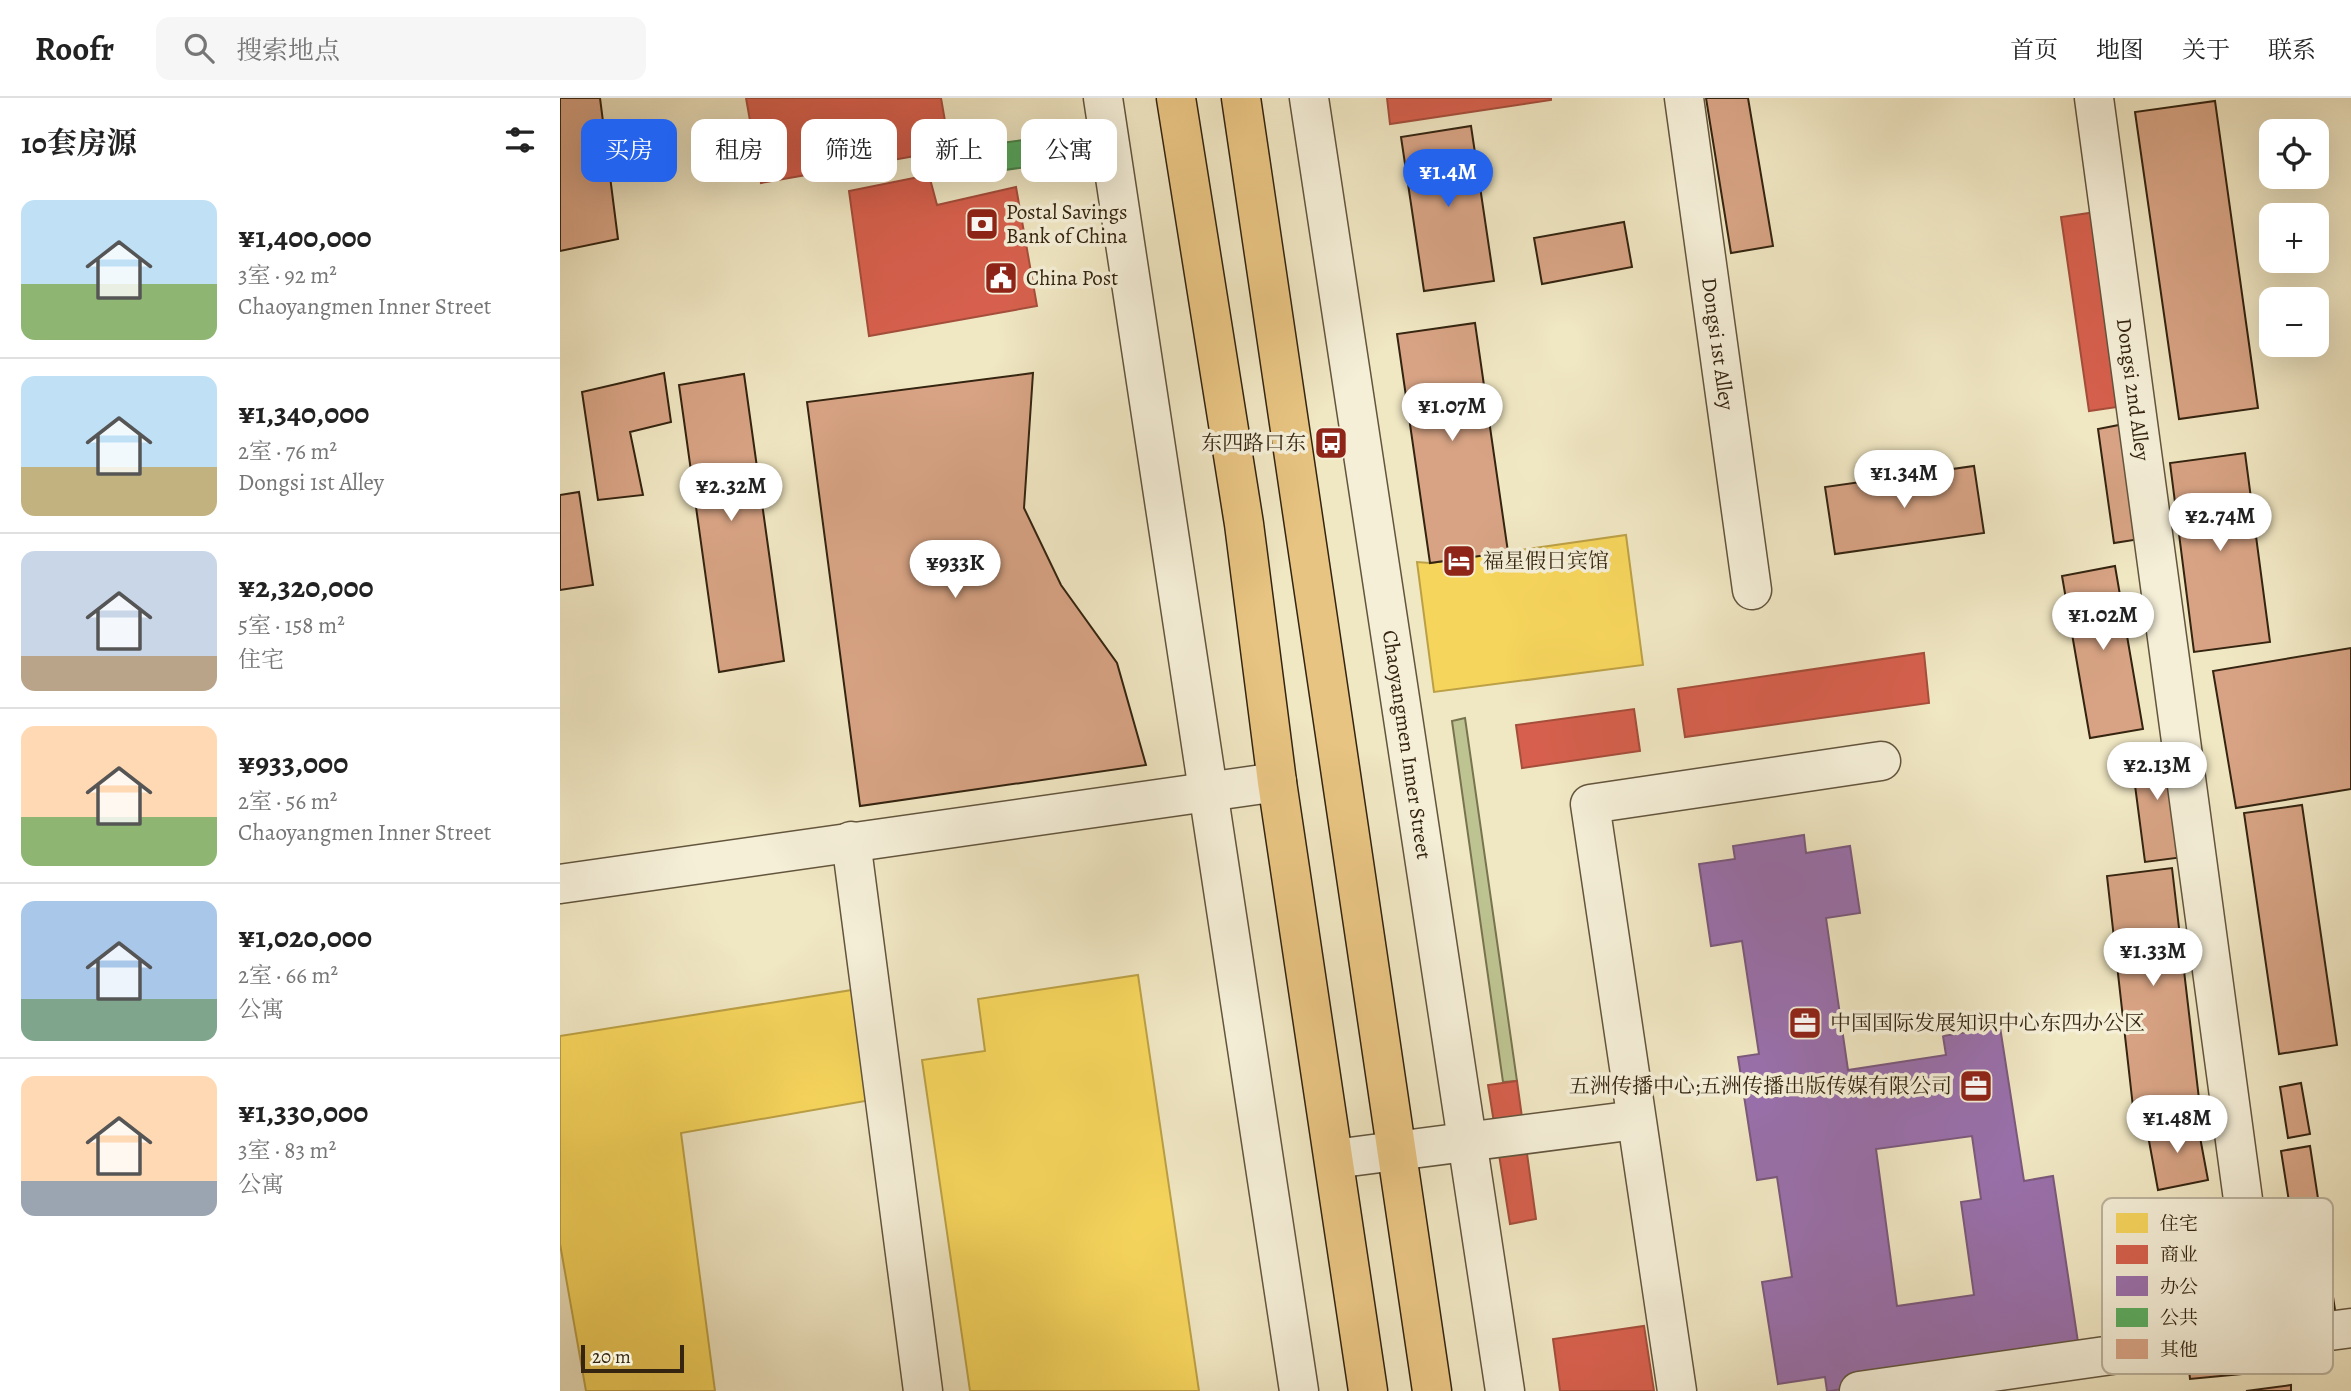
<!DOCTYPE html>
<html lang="zh">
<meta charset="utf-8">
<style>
body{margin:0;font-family:Alegreya,"Noto Serif SC",serif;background:#f6f6f6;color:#222;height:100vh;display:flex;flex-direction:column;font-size:26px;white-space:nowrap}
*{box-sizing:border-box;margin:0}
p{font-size:23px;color:#767676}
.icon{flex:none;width:38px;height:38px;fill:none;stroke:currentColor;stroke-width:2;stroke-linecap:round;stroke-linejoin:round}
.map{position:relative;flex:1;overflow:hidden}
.side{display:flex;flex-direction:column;background:#fff;width:560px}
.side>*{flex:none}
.guide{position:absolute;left:21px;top:21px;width:665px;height:63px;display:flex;gap:14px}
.buttons{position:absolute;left:1699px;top:21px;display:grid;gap:14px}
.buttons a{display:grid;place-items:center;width:70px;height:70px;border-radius:14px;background:#fff;box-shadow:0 7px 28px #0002;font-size:35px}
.scale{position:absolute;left:21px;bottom:18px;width:103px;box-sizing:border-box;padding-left:7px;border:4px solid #342410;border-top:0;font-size:19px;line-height:24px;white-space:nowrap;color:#342410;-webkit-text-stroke:5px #f5efd8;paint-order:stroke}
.price{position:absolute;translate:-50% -60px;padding:0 16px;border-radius:24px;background:#fff;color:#222;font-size:23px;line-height:46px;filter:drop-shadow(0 2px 4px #0008)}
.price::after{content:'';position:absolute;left:50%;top:42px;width:21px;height:16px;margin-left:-10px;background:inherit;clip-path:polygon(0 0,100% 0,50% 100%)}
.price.current{background:#2563eb;color:#fff}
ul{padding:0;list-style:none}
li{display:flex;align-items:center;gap:21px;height:175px;padding:0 21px}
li+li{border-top:2px solid #e0e0e0}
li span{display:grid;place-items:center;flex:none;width:196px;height:140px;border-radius:14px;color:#555}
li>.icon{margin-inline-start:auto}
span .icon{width:84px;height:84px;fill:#fffc;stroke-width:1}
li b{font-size:30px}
h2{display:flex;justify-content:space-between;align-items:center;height:84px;padding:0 21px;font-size:30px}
.pill{padding:0 24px;border-radius:14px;background:#fff;box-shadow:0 7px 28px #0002;font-size:24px;line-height:63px}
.pill.current{background:#2563eb;color:#fff}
header{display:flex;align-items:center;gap:42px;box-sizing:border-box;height:98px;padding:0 35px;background:#fff;border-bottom:2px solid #e0e0e0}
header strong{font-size:33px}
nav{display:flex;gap:38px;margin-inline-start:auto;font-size:24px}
.search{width:490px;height:63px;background:#f6f6f6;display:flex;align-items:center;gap:18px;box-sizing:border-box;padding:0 24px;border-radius:14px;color:#767676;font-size:26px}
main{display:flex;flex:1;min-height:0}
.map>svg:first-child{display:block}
.green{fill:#bdc491;stroke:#787450;stroke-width:2}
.homes{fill:#f6d55c;stroke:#bca045;stroke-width:2}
.shops{fill:#d6604d;stroke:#a54e3b;stroke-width:2}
.offices{fill:#9970ab;stroke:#7b597c;stroke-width:2;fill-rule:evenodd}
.public{fill:#5aae61;stroke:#4f8549;stroke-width:2}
.building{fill:#d7a384;stroke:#342410;stroke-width:2}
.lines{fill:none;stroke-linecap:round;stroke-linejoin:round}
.minor-casing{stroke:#63553d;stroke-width:41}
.major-casing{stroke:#342410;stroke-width:41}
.minor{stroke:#f5efd8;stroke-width:38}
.major{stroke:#e8c482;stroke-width:38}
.labels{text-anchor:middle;stroke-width:7;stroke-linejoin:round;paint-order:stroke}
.poi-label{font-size:21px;fill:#342410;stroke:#f5efd8;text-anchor:start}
.street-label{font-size:21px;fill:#342410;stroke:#f5efd8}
.key{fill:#f5efd8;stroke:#bbb29c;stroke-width:2}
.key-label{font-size:19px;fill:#342410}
</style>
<header>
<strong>Roofr</strong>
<div class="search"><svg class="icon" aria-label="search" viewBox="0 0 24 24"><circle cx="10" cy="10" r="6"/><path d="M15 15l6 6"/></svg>搜索地点</div>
<nav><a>首页</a><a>地图</a><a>关于</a><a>联系</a></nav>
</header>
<main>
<section class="side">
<h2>10套房源<svg class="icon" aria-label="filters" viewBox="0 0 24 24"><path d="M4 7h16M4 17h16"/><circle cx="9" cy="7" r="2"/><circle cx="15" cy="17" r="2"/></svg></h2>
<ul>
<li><span style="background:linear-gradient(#bfe0f5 60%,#8fb573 0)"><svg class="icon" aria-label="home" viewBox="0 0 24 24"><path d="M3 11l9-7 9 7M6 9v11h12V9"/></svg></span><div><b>¥1,400,000</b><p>3室 · 92 m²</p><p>Chaoyangmen Inner Street</p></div></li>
<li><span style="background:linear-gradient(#bfe0f5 65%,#c2b280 0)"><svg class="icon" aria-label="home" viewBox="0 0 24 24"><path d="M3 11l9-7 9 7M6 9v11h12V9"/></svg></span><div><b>¥1,340,000</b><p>2室 · 76 m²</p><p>Dongsi 1st Alley</p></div></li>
<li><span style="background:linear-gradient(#c9d6e8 75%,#b9a48a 0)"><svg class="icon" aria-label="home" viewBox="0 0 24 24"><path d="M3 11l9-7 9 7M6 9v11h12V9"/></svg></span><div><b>¥2,320,000</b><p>5室 · 158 m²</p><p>住宅</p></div></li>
<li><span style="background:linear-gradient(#ffd9b3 65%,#8fb573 0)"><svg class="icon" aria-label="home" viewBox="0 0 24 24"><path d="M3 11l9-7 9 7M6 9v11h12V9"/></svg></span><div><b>¥933,000</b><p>2室 · 56 m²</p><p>Chaoyangmen Inner Street</p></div></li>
<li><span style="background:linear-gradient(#a9c7e8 70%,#7fa58c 0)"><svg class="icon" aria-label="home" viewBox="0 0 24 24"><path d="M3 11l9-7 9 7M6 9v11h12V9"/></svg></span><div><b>¥1,020,000</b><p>2室 · 66 m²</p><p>公寓</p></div></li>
<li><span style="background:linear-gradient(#ffd9b3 75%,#9aa5b1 0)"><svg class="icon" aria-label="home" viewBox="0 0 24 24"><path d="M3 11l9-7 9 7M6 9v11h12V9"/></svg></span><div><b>¥1,330,000</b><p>3室 · 83 m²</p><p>公寓</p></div></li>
</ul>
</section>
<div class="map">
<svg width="1791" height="1293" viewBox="0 0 1791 1293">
<rect width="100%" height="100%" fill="#f0e7c3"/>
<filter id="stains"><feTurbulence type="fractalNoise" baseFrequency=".00286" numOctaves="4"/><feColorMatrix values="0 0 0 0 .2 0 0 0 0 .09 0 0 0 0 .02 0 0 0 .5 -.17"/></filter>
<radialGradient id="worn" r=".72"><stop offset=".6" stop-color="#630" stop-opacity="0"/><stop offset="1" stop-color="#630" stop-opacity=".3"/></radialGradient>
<path class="green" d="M905,620L957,983L943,984L892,623Z"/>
<g class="homes">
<path d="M1066,437L1083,567L874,594L857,464L870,465Z"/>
<path d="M578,877L639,1293H410L362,962L425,953L418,901Z"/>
<path d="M292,892L311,1002L121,1035L155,1293H26L0,1146V938Z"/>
</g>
<g class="shops">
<path d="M186,0H381L390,52L201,85Z"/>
<path d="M827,0H991V2L830,26Z"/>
<path d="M369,77L377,107L456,89L477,208L309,238L289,93Z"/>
<path d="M1536,114L1564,308L1529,313L1501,119Z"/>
<path d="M1364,555L1369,605L1125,639L1118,591Z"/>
<path d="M1074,611L1080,653L962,670L956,627Z"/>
<path d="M957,983L976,1121L950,1126L928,987Z"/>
<path d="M1084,1228L1094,1293H1000L993,1241Z"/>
</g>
<path class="offices" d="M1244,737L1246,755L1290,748L1300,815L1266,820L1288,972L1386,957L1383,938L1440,929L1464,1083L1493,1078L1518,1244L1343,1282L1270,1293H1267L1265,1279L1218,1286L1202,1184L1232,1179L1217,1079L1197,1082L1178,959L1199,956L1182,843L1151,848L1139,766L1175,761L1173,748ZM1412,1038L1421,1101L1401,1104L1414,1197L1337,1208L1316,1051Z"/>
<path class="public" d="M492,38L495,65L430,74L426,47Z"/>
<g class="building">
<path d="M0,0H40L58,141L0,153Z"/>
<path d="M1146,0H1188L1213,148L1171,155Z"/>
<path d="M1655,3L1698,310L1619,321L1575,14Z"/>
<path d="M911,28L934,183L864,193L841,39Z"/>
<path d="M1064,124L1072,169L982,186L974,140Z"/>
<path d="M915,225L948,454L870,465L837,236Z"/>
<path d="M104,275L111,324L70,334L83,397L38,402L22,294Z"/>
<path d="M473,275L464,410L501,487L557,565L586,667L300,708L247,304Z"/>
<path d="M184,276L224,563L159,574L119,287Z"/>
<path d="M1564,326L1580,441L1554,445L1538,331Z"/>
<path d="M1685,355L1710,544L1634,554L1610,365Z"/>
<path d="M1414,368L1424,435L1275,456L1265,389Z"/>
<path d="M19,394L33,487L0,492V397Z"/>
<path d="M1555,468L1583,631L1530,640L1502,478Z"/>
<path d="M1791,550V691L1676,710L1653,573Z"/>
<path d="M1608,644L1624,759L1585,764L1570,649Z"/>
<path d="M1742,707L1777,947L1719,956L1684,715Z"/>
<path d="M1612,770L1639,1001L1573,1009L1547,778Z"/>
<path d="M1741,985L1750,1036L1728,1040L1720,989Z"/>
<path d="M1637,1023L1648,1082L1598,1092L1587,1032Z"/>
<path d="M1750,1048L1775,1212L1747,1217L1721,1053Z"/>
<path d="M1686,1217L1692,1275L1630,1281L1624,1223Z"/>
<path d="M1731,1287V1293H1686Z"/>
</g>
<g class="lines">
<defs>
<g id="minor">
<path d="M543,0L739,1293"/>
<path id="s1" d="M749,0L945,1293"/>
<path id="s2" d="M1124,0L1192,492"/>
<path id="s3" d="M1534,0L1702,1242L1791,1230"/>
<path d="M291,743L363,1293"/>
<path d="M0,786L717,684"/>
<path d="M774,1061L1076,1022"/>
<path d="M1117,1293L1030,706L1321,663"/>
<path d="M1299,1293L1552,1257"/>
</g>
<g id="major">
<path d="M616,0L684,426L717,684L808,1293"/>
<path d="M681,0L872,1293"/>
</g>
</defs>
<use href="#minor" class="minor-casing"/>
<use href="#major" class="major-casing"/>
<use href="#minor" class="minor"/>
<use href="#major" class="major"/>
</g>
<defs>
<symbol id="bank-square" viewBox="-11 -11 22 22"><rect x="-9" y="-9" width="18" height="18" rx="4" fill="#8f2418" stroke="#f5efd8"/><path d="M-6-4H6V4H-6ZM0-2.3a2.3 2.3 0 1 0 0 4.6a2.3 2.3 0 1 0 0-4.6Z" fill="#fff"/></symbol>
<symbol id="civic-square" viewBox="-11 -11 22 22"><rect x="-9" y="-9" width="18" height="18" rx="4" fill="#8f2418" stroke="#f5efd8"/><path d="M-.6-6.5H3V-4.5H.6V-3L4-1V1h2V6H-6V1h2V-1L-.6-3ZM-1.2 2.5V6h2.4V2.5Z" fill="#fff"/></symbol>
<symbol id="bus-square" viewBox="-11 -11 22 22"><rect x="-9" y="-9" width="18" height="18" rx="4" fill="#8f2418" stroke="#f5efd8"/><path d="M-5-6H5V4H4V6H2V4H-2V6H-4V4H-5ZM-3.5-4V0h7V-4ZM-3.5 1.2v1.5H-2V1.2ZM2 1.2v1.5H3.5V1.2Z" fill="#fff"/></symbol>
<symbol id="hotel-square" viewBox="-11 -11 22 22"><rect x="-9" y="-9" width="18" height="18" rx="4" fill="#8f2418" stroke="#f5efd8"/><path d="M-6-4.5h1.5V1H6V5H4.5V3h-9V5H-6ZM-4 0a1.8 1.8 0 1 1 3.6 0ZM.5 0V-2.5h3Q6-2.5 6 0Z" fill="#fff"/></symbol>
<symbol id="office-square" viewBox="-11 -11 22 22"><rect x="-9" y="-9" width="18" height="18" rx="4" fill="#8f2418" stroke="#f5efd8"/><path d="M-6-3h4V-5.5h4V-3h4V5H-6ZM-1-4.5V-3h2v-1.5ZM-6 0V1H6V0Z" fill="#fff"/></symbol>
</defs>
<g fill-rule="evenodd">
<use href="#bank-square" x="403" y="107" width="38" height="38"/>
<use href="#civic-square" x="422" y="161" width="38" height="38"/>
<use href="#bus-square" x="752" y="326" width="38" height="38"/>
<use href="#hotel-square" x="880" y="444" width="38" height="38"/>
<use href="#office-square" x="1226" y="906" width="38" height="38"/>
<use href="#office-square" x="1397" y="969" width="38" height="38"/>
</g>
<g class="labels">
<g class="poi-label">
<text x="446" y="121">Postal Savings<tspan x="446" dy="24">Bank of China</tspan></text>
<text x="466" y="187">China Post</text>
<text x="746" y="352" text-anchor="end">东四路口东</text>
<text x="923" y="470">福星假日宾馆</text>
<text x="1270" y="932">中国国际发展知识中心东四办公区</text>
<text x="1392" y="995" text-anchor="end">五洲传播中心;五洲传播出版传媒有限公司</text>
</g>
<g class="street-label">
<text dy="7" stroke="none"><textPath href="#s2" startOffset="248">Dongsi 1st Alley</textPath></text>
<text dy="7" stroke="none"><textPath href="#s3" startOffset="294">Dongsi 2nd Alley</textPath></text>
<text dy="7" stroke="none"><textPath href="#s1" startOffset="654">Chaoyangmen Inner Street</textPath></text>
</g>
</g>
<rect x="1542" y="1100" width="231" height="176" rx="10" class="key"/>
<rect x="1556" y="1115" width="32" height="20" fill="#f6d55c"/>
<rect x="1556" y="1147" width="32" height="19" fill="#d6604d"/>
<rect x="1556" y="1178" width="32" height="20" fill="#9970ab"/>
<rect x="1556" y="1210" width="32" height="19" fill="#5aae61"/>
<rect x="1556" y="1241" width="32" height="20" fill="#d7a384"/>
<g class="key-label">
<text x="1600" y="1132">住宅</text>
<text x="1600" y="1163">商业</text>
<text x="1600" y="1195">办公</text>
<text x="1600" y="1226">公共</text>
<text x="1600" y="1258">其他</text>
</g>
<rect width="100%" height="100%" filter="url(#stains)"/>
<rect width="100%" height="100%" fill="url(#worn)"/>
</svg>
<div class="buttons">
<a><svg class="icon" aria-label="locate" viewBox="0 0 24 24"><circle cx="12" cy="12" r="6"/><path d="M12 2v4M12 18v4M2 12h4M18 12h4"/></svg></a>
<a>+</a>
<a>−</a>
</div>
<div class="scale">20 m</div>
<b class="price current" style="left:888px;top:111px">¥1.4M</b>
<b class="price" style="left:892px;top:345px">¥1.07M</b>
<b class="price" style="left:1344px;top:412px">¥1.34M</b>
<b class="price" style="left:171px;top:425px">¥2.32M</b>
<b class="price" style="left:1660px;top:455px">¥2.74M</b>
<b class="price" style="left:395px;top:502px">¥933K</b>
<b class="price" style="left:1543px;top:554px">¥1.02M</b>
<b class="price" style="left:1597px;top:704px">¥2.13M</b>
<b class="price" style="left:1593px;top:890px">¥1.33M</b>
<b class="price" style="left:1617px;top:1057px">¥1.48M</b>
<div class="guide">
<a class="pill current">买房</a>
<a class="pill">租房</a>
<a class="pill">筛选</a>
<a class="pill">新上</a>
<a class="pill">公寓</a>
</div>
</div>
</main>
